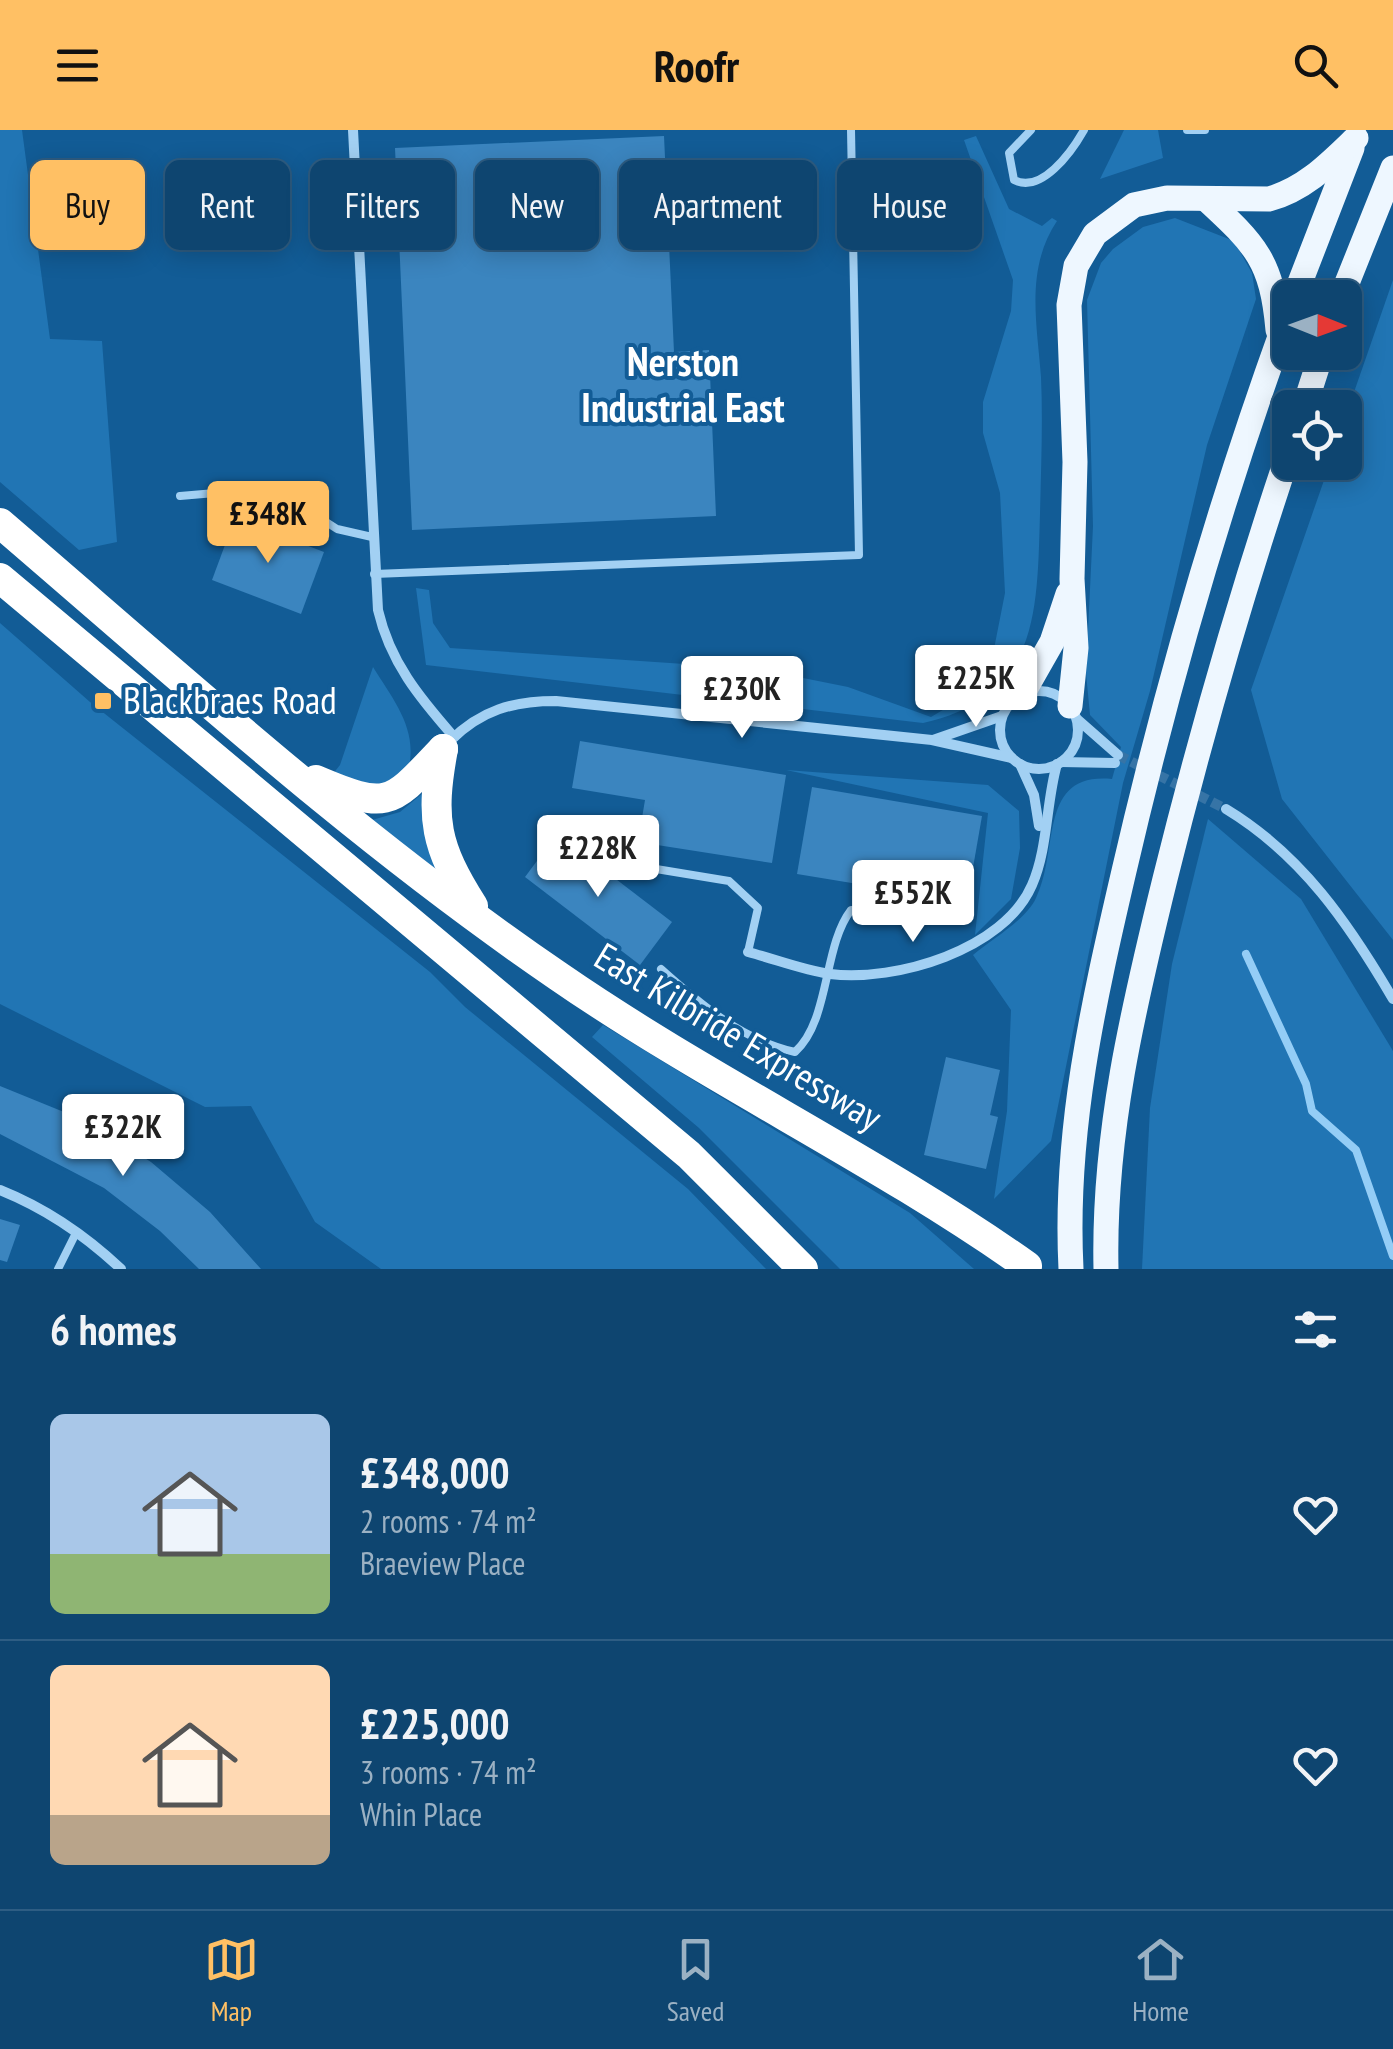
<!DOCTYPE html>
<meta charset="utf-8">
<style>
body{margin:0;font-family:"PT Sans Narrow",sans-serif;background:#174c75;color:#f1f3f6;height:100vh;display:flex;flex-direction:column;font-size:38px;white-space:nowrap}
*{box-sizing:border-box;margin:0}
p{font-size:32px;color:#9bb1c3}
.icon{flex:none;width:55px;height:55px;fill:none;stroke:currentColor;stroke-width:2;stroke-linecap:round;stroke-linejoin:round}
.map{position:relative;height:1139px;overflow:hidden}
.sheet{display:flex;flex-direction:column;background:#0e4570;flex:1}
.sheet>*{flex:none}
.banner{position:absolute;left:30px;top:30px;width:1335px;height:90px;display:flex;gap:20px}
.needle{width:65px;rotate:91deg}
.controls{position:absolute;left:1272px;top:150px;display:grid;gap:20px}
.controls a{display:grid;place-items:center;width:90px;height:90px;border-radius:15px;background:#0e4570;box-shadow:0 5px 25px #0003,0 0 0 2px #2e5d83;font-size:50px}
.price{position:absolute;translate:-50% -85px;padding:0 22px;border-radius:10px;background:#fff;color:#222;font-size:32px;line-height:65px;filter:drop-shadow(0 2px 5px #0008)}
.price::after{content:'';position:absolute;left:50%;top:60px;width:30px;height:22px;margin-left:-15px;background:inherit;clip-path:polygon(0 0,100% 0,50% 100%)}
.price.active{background:#ffc064;color:#111}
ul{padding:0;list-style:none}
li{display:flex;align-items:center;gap:30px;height:250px;padding:0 50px}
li+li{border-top:2px solid #2e5d83}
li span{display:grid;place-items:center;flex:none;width:280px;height:200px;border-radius:15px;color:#555}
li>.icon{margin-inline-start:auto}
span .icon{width:120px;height:120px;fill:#fffc;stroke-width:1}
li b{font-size:42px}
h2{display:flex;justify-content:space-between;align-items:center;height:120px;padding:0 50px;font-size:42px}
.chip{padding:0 35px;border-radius:15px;background:#0e4570;box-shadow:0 5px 25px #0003,0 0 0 2px #2e5d83;font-size:35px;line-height:90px}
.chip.active{background:#ffc064;color:#111}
header{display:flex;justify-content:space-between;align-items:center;height:130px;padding:0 50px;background:#ffc064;color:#111;font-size:45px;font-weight:800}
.tabs{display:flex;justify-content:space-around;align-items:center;height:140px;border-top:2px solid #2e5d83;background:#0e4570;font-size:28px;color:#9bb1c3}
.tabs a{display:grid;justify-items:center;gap:5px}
.tabs .active{color:#ffc064}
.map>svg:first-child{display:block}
.green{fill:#2175b4}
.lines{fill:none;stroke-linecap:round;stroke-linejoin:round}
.stream{stroke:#94cdf6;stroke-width:8}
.building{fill:#3b85bf}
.street-tunnel{stroke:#3674a6;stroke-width:10;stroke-dasharray:10 5;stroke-linecap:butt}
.lane{stroke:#a2d0f3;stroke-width:8}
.street{stroke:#a2d0f3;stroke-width:10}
.primary{stroke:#eef7ff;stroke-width:25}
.highway{stroke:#fff;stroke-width:30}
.poi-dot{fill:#ffc064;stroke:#125c96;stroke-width:4}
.labels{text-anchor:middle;stroke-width:8;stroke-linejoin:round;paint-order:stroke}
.poi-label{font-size:38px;fill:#fff;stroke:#125c96;text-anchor:start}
.street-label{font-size:38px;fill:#fff;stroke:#125c96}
.neighbourhood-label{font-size:40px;font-weight:bold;fill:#fff;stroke:#125c96}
</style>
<header><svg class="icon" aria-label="menu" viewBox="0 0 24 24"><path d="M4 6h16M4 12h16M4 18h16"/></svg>Roofr<svg class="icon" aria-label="search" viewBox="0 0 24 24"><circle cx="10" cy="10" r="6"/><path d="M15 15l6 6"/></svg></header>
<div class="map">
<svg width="1393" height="1139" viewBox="0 0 1393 1139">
<rect width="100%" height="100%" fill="#125c96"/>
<g class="green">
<path d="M0,0H22L50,209L102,211L117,412L79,420L0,352Z"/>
<path d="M1124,0H1158L1163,28L1100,49Z"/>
<path d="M976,6L1009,79L1042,96L1052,88L1057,91C1025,139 1037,193 1041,247C1043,292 1041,339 1040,384C1037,483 1039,567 923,593L426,535L416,458L429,460L433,493L450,518L758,539L848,557L931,587L968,565L992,529L1005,463L1000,363L983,303V272L1011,181L1013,150L964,10Z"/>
<path d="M1175,88L1234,111L1252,143L1256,169L1207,315L1150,561L1123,653L1051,1011L994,1069L1007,981L1011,880L973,825C992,809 1026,790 1036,768C1060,720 1037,642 1112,649L1121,617L1090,585L1086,543L1093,396L1087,170L1101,133L1113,119L1143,97Z"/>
<path d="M1393,150V810L1282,669L1251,560L1330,333L1345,332V288Z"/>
<path d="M0,493L90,572L430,842L465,877L688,1059L766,1139H381L315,1092L251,976L205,977L0,874Z"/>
<path d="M373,537C394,571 419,600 408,641L378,661L332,645L340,635Z"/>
<path d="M786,640L988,655L1019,681L1020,718L1011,769L975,805L988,683Z"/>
<path d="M423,663L437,740L372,690L400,682Z"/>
<path d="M1208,689L1301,769L1393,921V1139H1142L1150,978L1172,834Z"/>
<path d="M603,895L910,1083L974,1139H840L699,998L592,907Z"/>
</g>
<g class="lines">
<path class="stream" d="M1246,824L1306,954L1312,981L1356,1020L1393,1126"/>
</g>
<g class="building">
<path d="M664,6L674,222L709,220L716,386L412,400L395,18Z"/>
<path d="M235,388L324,422L301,484L212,450Z"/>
<path d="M580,611L786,645L772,733L638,712L645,670L572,658Z"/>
<path d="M812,657L982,686L967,772L797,744Z"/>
<path d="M557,704L672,792L640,835L525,747Z"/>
<path d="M946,927L1000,940L990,985L998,987L986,1039L924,1025Z"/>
<path d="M0,956L86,991L151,1032L210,1082L261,1139H199L160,1101L104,1058L0,1004Z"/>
<path d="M0,1089L20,1095L7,1132L0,1130Z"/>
</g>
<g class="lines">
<path class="street-tunnel" d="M1118,625L1226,679"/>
<g class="lane">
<path d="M1031,0L1009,23L1014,50C1041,64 1071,23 1084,0"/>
<path d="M1187,0H1205"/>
<path d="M180,366L262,359L306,379L337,399L372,407"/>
<path d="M374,444L859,425L851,0"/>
<path d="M587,698L638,736L729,751L758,778L748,822"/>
<path d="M661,839C700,874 742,910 795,922C830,891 823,816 851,780L924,781"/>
<path d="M58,1139L76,1103"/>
</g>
<g class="street">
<path d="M353,0L378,480C390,532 419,567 454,607"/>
<circle cx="1039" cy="600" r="39"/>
<path d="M1077,589L1118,625"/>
<path d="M933,610L1002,586"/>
<path d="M450,611C481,580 513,571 556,571L932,610L1012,628"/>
<path d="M1061,632L1115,633"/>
<path d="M1020,634L1034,665L1039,696"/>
<path d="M1226,679C1302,725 1349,794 1393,869"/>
<path d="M748,822C775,829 803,840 830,844C896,852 1004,820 1032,755C1048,719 1046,672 1057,634"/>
<path d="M0,1060C45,1078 86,1106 121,1139"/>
</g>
<g class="primary">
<path d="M1206,69C1256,115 1272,131 1278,200"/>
<path d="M1294,168L1352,18"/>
<path d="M1341,168L1393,38"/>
<path d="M1304,278L1322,222"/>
<path d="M1023,563L1052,512L1068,464"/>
<path d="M1070,576L1076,518L1072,449L1075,332L1069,175L1076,136L1095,104L1134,75L1167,68L1269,69C1305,59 1329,34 1356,8"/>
<path d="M1071,1139C1064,1002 1093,874 1124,741C1168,551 1223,362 1290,179"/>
<path d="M1106,1139C1103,1005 1133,879 1165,749C1201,604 1242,461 1290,319"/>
</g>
<g class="highway">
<path d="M0,393C182,549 360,711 558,846C710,951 877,1030 1027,1136"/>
<path d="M0,448L689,1025L803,1139"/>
<path d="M443,619C430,689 435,716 473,776"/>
<path d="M316,650C389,681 390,675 443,619"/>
</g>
</g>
<rect class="poi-dot" x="93" y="561" width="20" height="20" rx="5"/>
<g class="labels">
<g class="poi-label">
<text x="123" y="584">Blackbraes Road</text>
</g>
<g class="street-label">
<text transform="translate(738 907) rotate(31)" y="13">East Kilbride Expressway</text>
</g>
<g class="neighbourhood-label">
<text x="683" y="246">Nerston<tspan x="683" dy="46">Industrial East</tspan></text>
</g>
</g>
</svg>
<div class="controls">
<a><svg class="needle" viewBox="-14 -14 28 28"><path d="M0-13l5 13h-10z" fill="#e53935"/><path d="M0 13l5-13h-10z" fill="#9bb1c3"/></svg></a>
<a><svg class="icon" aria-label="locate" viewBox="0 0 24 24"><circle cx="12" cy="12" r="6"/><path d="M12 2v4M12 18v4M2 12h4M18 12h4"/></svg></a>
</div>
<b class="price active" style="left:268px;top:436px">£348K</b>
<b class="price" style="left:976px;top:600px">£225K</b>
<b class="price" style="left:742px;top:611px">£230K</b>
<b class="price" style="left:598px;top:770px">£228K</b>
<b class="price" style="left:913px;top:815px">£552K</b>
<b class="price" style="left:123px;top:1049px">£322K</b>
<div class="banner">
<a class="chip active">Buy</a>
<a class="chip">Rent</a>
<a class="chip">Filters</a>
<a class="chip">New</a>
<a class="chip">Apartment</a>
<a class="chip">House</a>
</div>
</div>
<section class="sheet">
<h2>6 homes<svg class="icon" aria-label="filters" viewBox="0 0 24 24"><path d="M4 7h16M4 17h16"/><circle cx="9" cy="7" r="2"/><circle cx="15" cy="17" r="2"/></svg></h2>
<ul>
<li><span style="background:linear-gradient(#a9c7e8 70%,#8fb573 0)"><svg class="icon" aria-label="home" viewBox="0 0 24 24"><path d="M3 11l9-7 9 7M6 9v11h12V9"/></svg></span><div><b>£348,000</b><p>2 rooms · 74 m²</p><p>Braeview Place</p></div><svg class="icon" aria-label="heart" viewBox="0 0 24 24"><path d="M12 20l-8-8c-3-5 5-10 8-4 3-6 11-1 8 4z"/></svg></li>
<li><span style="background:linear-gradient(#ffd9b3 75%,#b9a48a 0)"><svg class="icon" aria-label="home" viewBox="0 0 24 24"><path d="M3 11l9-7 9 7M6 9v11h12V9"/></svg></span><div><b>£225,000</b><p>3 rooms · 74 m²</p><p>Whin Place</p></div><svg class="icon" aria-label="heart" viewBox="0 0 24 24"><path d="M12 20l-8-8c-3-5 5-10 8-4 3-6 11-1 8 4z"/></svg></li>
</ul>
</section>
<nav class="tabs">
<a class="active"><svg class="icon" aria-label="map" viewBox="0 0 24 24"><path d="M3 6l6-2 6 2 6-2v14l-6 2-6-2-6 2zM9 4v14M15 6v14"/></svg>Map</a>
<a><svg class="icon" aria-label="saved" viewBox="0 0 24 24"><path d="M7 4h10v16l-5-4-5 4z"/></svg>Saved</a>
<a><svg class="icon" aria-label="home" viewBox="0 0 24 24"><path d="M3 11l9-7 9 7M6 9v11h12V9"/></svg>Home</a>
</nav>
